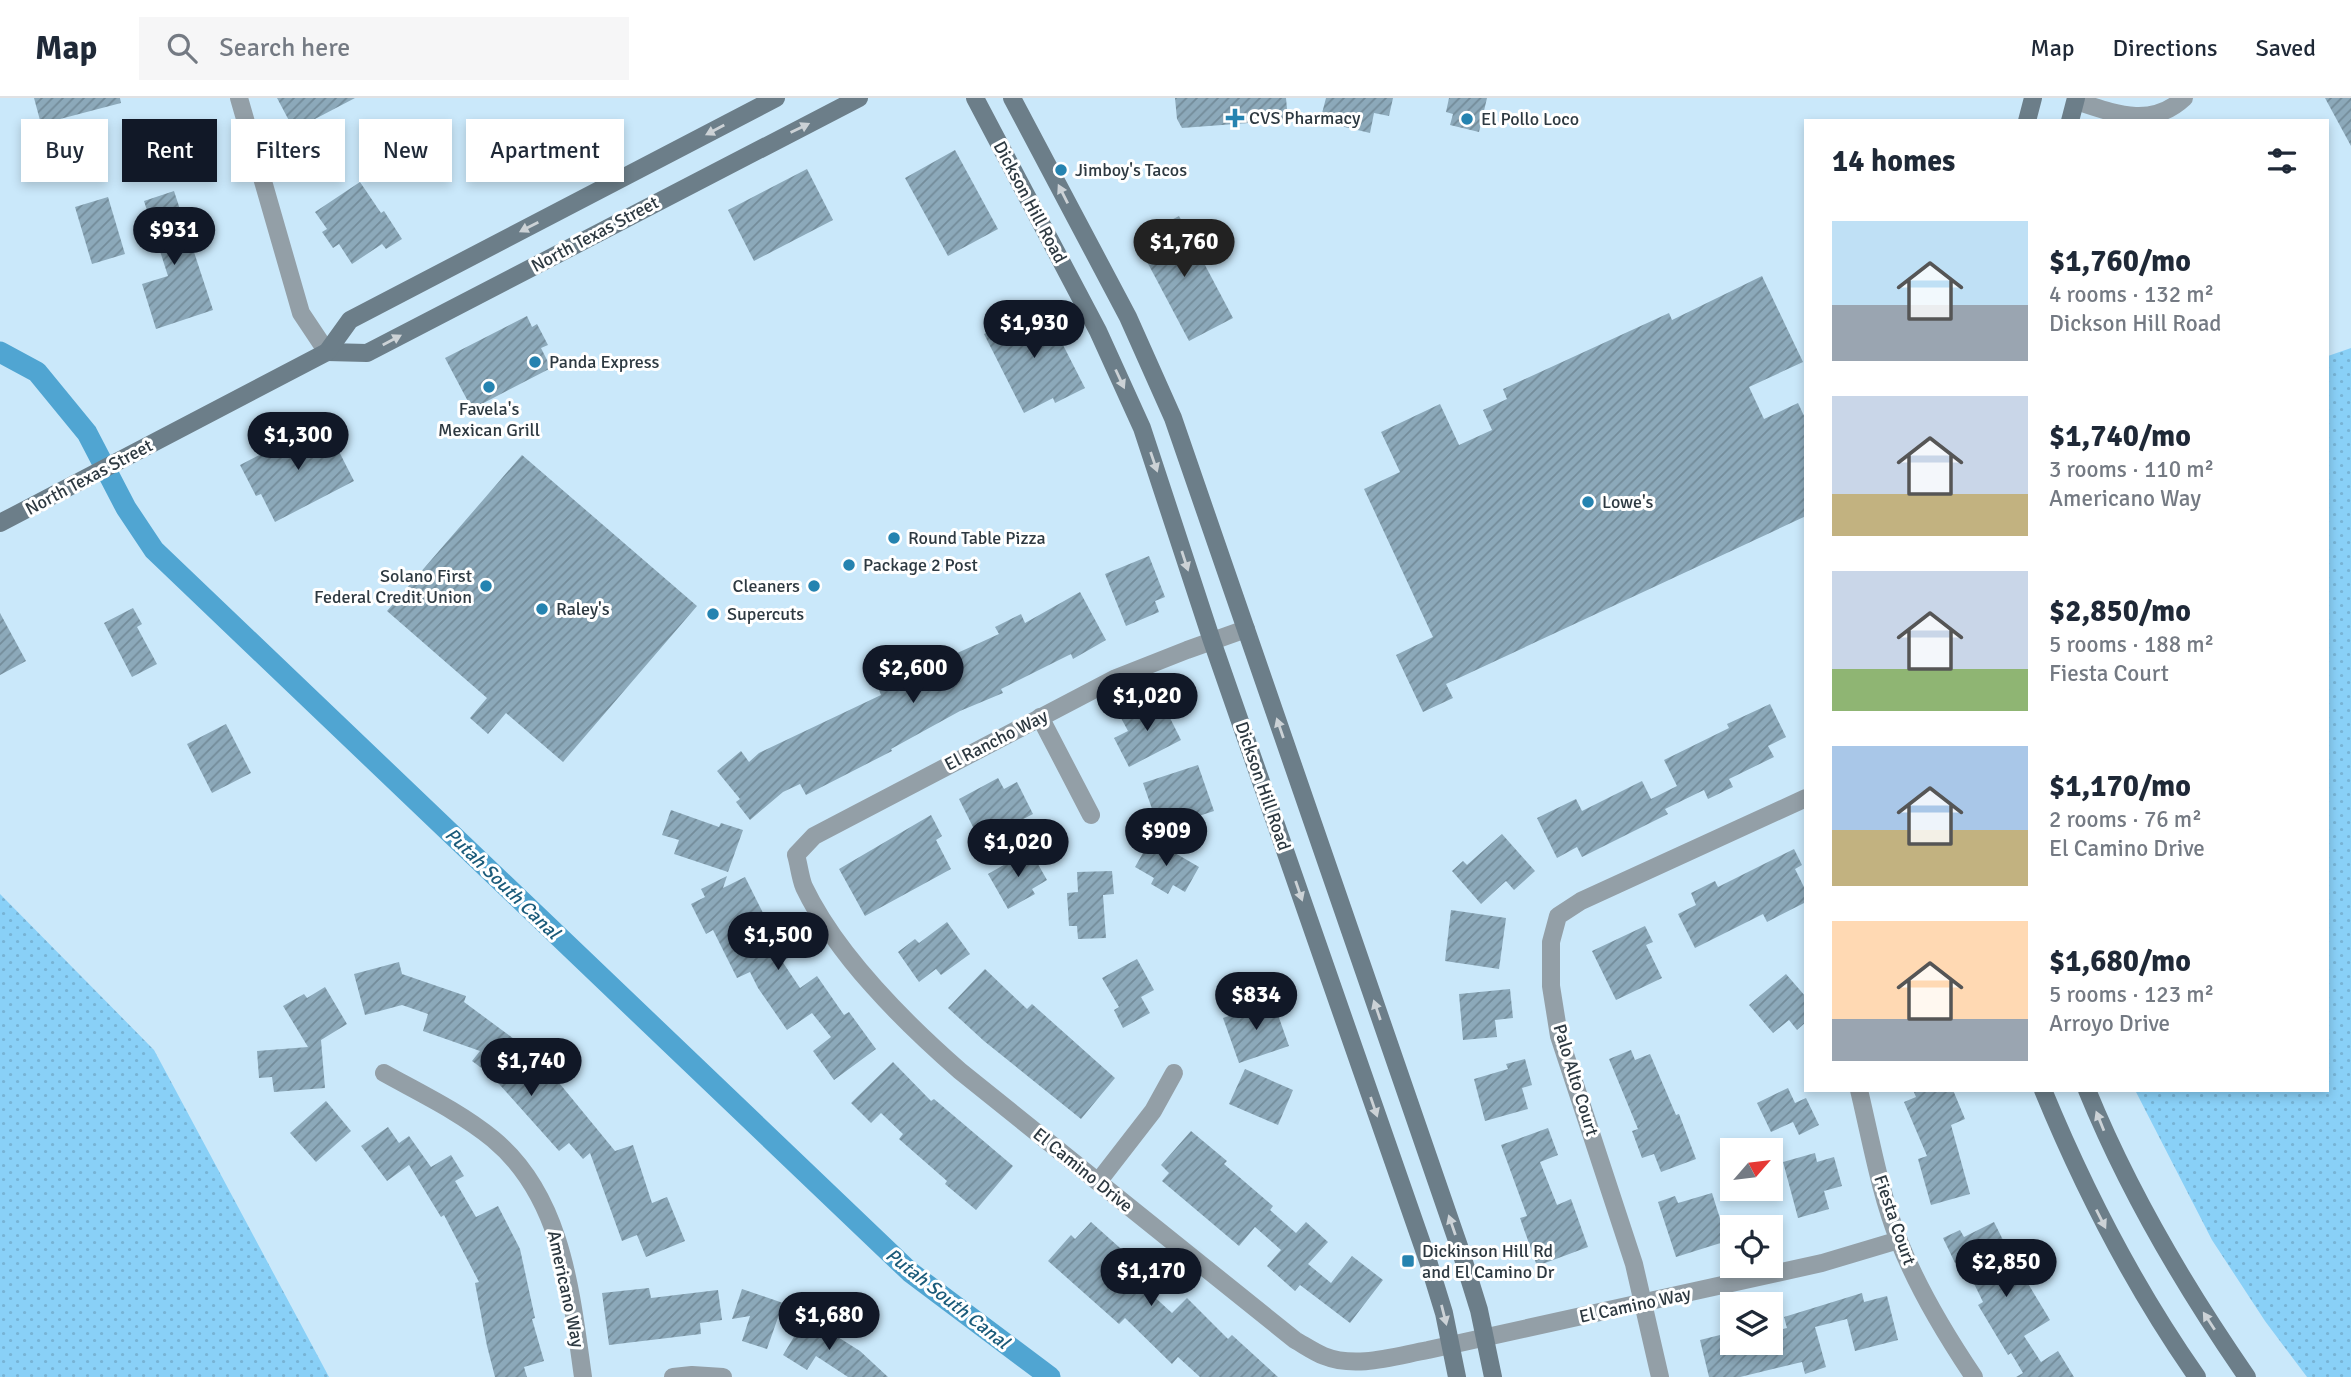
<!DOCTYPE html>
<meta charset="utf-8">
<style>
body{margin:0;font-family:Signika,sans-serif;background:#f6f6f7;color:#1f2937;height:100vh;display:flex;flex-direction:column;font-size:26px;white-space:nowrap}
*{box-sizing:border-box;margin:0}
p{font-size:23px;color:#747a83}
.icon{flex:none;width:38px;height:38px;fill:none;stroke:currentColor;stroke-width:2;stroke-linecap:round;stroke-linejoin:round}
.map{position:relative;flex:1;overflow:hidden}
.drawer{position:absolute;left:1804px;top:21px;width:525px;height:973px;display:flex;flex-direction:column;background:#fff;border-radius:0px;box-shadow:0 4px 10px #0003}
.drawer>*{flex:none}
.banner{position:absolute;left:21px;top:21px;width:665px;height:63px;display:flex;gap:14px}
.needle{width:46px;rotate:62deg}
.controls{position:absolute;left:1720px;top:1040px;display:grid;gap:14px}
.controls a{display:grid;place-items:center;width:63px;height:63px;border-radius:0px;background:#fff;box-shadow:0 4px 10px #0003;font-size:35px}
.price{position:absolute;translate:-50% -60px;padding:0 16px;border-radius:24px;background:#111827;color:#fff;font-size:23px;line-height:46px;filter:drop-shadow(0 2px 4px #0008)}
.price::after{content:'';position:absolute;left:50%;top:42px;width:21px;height:16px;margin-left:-10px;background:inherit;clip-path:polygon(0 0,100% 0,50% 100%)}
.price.on{background:#222;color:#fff}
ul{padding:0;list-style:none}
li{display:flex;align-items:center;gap:21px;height:175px;padding:0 28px}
li span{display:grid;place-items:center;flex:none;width:196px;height:140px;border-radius:0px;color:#555}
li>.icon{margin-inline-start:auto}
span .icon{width:84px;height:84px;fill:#fffc;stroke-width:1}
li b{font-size:30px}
h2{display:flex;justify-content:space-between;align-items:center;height:84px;padding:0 28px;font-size:30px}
.chip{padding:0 24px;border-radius:0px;background:#fff;box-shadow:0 4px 10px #0003;font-size:24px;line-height:63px}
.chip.on{background:#111827;color:#fff}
header{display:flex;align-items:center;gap:42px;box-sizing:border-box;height:98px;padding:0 35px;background:#fff;border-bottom:2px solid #e0e1e3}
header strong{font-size:33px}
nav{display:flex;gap:38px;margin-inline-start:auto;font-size:24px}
.search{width:490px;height:63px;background:#f6f6f7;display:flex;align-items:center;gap:18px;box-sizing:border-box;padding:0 24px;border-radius:0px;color:#747a83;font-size:26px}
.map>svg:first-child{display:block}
.grass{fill:url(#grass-dots)}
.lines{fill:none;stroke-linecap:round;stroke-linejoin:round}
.canal{stroke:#50a5d2;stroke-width:21}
.building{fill:url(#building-hatch)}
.street{stroke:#939fa7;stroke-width:18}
.secondary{stroke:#6c7e89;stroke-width:18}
.oneway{fill:#ccd2d6}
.poi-dot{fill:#2583b0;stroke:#fff;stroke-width:2.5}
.labels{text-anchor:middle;stroke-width:6;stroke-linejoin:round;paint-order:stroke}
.poi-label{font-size:18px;fill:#2d3941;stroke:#fff;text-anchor:start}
.street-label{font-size:18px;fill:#2d3941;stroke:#fff}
.water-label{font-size:19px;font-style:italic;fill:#1b5b7a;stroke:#fff}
</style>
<header>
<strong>Map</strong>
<div class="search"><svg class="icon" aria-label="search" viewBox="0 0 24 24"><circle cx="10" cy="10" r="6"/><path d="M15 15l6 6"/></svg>Search here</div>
<nav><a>Map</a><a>Directions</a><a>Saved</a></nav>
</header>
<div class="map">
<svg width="2351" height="1279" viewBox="0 0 2351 1279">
<defs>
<pattern id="grass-dots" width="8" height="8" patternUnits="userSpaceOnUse" patternTransform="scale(1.75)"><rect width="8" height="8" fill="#89d0f7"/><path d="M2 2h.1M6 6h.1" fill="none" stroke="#77b3d5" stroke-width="1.8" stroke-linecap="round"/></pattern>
<pattern id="building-hatch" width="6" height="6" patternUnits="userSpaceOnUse" patternTransform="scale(1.75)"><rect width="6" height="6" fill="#8ca9ba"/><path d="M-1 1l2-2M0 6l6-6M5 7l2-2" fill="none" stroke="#738b99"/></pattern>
</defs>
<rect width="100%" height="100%" fill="#cae8fa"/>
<g class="grass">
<path d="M2351,250V1279H2307L2265,1223L2212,1142L2135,992H2328V258Z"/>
<path d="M0,796L154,952L329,1279H0Z"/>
</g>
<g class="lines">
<path class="canal" d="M0,254L37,274L87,335L126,410L154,452L910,1174L1050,1279"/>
</g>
<g class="building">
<path d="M34,0H120L121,5L41,26Z"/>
<path d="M277,0H355L294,32Z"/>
<path d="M1175,0H1286L1288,22L1182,30L1177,21Z"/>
<path d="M1326,0H1393L1389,18L1374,15L1370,35L1320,23Z"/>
<path d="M1449,0H1487L1479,34L1450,27L1453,16L1446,14Z"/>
<path d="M2325,0H2351V48Z"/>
<path d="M955,52L998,131L948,158L905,80Z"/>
<path d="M807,71L833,122L754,163L728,112Z"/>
<path d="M360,84L381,115L384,113L402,141L386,151L382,146L352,166L339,146L333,150L322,134L327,131L315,114Z"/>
<path d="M174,93L213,212L156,231L142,186L168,178L144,103Z"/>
<path d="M108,99L125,156L92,166L75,109Z"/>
<path d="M1179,118L1233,220L1189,243L1135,141Z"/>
<path d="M1762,178L1803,264L1749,289L1764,321L1798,305L1806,322V418L1446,586L1453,600L1423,614L1396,557L1433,539L1364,391L1400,374L1381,334L1440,306L1459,347L1492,332L1483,312L1507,301L1503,291L1669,215L1672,222Z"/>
<path d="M1042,206L1085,290L1055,305L1053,300L1024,315L984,236Z"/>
<path d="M527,218L532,229L537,226L548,247L541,250L551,270L472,311L445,260Z"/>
<path d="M324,324L354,383L275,424L261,396L256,398L240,367Z"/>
<path d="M522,357L697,508L563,664L506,615L488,636L470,620L487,600L387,513Z"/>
<path d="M1149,458L1165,499L1155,503L1159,514L1126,528L1105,476Z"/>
<path d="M1080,494L1106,542L1073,561L1071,556L1001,591L1003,595L960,613L891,651L892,653L806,697L800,686L783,694L750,722L736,704L740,701L717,673L741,653L749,664L759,655L881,597L879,592L938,560L951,553L953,557L999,536L995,529L1021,516L1025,525Z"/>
<path d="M133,510L142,526L137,529L157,566L132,579L104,525Z"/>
<path d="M0,515L26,563L0,577Z"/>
<path d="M1160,600L1181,642L1129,669L1114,640L1128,633L1121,620Z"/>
<path d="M1770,606L1786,639L1768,648L1774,659L1729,681L1733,689L1708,701L1704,692L1665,711L1668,716L1582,759L1577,749L1557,760L1537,720L1576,701L1582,713L1642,683L1651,701L1677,688L1664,662L1729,630L1727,626Z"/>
<path d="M226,626L251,675L212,695L187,646Z"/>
<path d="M1198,667L1214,713L1159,731L1143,685Z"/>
<path d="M998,680L1004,691L1017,684L1033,716L980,743L959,701Z"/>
<path d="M671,712L719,729L721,725L743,732L728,774L674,756L679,742L662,737Z"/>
<path d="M931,717L942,738L936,742L951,771L865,818L839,771Z"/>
<path d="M1502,736L1535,773L1514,792L1506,783L1481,806L1452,773L1463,763L1467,767Z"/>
<path d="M1151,741L1199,769L1185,794L1173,787L1168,796L1151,786L1154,780L1135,769Z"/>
<path d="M1794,751L1802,767L1795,771L1806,793V804L1767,824L1763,816L1695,850L1678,816L1696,807L1691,795L1715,783L1718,789Z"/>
<path d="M1030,752L1047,782L1032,791L1035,796L1008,811L988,776Z"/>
<path d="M1112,773L1114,796L1103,797L1106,840L1078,841L1077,828H1069L1067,795L1078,794L1077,774Z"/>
<path d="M727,778L723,790L745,779L769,827L775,824L792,858L782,863L800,890L817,878L844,917L849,914L876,951L834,982L813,953L831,939L812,915L787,932L758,890L750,874L737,880L713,832L706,836L691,806L705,799L701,791Z"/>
<path d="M1451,812L1506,820L1499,871L1445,863Z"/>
<path d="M947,824L970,856L941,877L936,871L919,884L898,854L915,841L919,845Z"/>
<path d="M1645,828L1653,844L1646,847L1662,880L1616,902L1592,853Z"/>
<path d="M1137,861L1154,892L1141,899L1150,915L1123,930L1114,912L1119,909L1102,880Z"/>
<path d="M399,864L402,876L466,898L464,904L537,958L615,1053L633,1047L652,1105L667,1099L685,1143L646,1159L637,1137L622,1143L590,1055L583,1061L569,1045L559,1053L491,977L472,963L480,953L423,933L428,916L402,907L365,917L354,876Z"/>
<path d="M985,871L1027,911L1032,906L1115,980L1081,1021L984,943L948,910Z"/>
<path d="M1786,876L1806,899V924L1797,932L1789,922L1773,935L1749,907Z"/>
<path d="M325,889L347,926L321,942L325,990L274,994L272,979L259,980L257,953L308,949L283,908L304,896L307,900Z"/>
<path d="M1510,891L1513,920L1495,922L1497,939L1463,942L1459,896Z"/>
<path d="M1273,903L1289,948L1239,965L1223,920Z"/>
<path d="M1631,952L1635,962L1650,956L1676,1017L1679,1016L1696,1061L1661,1074L1654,1056L1642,1060L1632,1033L1638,1031L1609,961Z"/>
<path d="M1525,961L1532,987L1522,990L1528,1011L1485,1023L1474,981L1508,971L1506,966Z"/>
<path d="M893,964L931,1003L934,1001L1013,1068L976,1112L945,1086L947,1083L899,1041L903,1036L881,1015L871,1025L851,1005Z"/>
<path d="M1245,971L1293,992L1278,1027L1229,1006Z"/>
<path d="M1788,990L1795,1005L1806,1000L1819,1027L1799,1037L1793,1024L1771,1034L1757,1005Z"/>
<path d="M1913,992H1953L1965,1021L1951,1027L1970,1096L1931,1107L1918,1061L1927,1058L1904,1004L1916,999Z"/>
<path d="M326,1003L351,1033L316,1064L290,1035Z"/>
<path d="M388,1029L399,1045L409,1038L431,1069L451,1057L464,1078L455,1083L476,1119L498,1108L520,1151L535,1220L532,1221L544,1263L524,1269L527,1279H495L487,1248L475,1185L479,1184L444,1117L441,1119L409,1067L387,1083L361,1048Z"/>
<path d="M1548,1030L1558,1057L1540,1064L1557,1107L1571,1101L1588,1149L1537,1168L1520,1120L1527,1118L1501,1047Z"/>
<path d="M1191,1033L1227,1063L1224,1066L1273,1108L1270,1112L1296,1135L1306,1124L1328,1144L1308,1166L1331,1185L1352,1158L1383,1182L1350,1225L1300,1187L1295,1193L1267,1168L1281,1152L1255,1129L1239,1148L1162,1083L1169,1075L1161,1067Z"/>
<path d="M1815,1055L1817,1064L1834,1059L1842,1088L1824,1093L1829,1111L1798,1120L1783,1064Z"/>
<path d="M1712,1095L1727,1143L1676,1159L1658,1104L1675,1098L1678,1105Z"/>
<path d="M1091,1124L1129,1158L1130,1156L1160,1182L1149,1194L1172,1215L1187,1200L1228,1241L1232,1237L1278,1279H1200L1178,1259L1172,1266L1125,1220L1119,1226L1048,1163L1071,1137L1075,1141Z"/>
<path d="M1994,1124L2022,1180L2024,1179L2050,1222L2024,1238L2041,1264L2058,1253L2074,1279H2016L2023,1275L2011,1255L2008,1257L1978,1207L1983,1204L1962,1161L1955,1165L1943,1140L1960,1132L1964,1139Z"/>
<path d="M649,1190L651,1200L718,1192L722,1222L700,1225L701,1236L609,1247L602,1195Z"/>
<path d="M742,1191L783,1205L767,1251L742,1243L750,1218L732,1221Z"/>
<path d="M1862,1195L1864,1204L1887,1198L1898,1242L1855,1253L1847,1221L1815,1229L1826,1269L1805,1276L1802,1264L1740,1279H1709L1700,1242L1732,1234V1244H1771V1234L1787,1230L1784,1219Z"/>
<path d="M806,1219L860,1253L888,1279H848L816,1258L807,1272L783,1257Z"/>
</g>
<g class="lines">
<g class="street">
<path d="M239,0L301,215L327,254"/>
<path d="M2076,3C2113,15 2151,31 2184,0"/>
<path d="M1246,531L1187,552L1116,580L814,738L796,757C799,767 800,779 804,789C837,858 903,923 960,973L1295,1242C1304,1247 1314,1254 1324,1258C1356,1271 1395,1258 1428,1252L1822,1165L1899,1142"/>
<path d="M1040,619L1091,717"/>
<path d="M384,975C420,995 460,1014 493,1041C563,1099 571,1195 583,1279"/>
<path d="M1859,992C1871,1042 1880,1095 1899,1143C1918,1191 1945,1236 1974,1279"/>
<path d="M1098,1084L1153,1013L1174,975"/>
<path d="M673,1279L692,1277L723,1279"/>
<path d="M1660,1279L1634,1166L1559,938L1551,888V844L1558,818L1581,803L1806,700"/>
</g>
<g class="secondary">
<path d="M975,0L1098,233L1142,330L1212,543L1428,1163L1444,1215L1457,1279"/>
<path d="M1012,0L1128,219L1173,320L1461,1154L1479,1212L1493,1279"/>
<path d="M2027,23L2033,0"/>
<path d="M2070,23L2076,0"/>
<path d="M327,254L367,255L859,0"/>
<path d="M0,425L327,254L350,222L776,0"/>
<path d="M2043,992C2085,1094 2134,1189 2197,1279"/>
<path d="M2087,992C2129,1095 2184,1188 2247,1279"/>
</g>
</g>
<defs><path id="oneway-solid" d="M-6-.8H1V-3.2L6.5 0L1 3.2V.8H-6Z" transform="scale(1.75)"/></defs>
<g class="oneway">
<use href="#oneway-solid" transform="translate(800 30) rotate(-26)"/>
<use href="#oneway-solid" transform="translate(715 32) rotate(152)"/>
<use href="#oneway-solid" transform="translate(1063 96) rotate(-117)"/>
<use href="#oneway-solid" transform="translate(529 129) rotate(153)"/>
<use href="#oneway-solid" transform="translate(392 242) rotate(-28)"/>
<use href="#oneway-solid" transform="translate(1120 281) rotate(65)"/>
<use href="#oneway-solid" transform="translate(1154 364) rotate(71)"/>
<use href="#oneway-solid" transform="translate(1185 463) rotate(72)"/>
<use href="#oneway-solid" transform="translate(1280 630) rotate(-109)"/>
<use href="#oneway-solid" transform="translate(1299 793) rotate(71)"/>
<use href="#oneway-solid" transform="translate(1377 912) rotate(-109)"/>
<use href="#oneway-solid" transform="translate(1374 1009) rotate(71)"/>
<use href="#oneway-solid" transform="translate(2100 1023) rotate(-112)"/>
<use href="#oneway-solid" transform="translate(2101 1121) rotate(63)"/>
<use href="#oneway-solid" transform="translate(1452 1127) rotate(-109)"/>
<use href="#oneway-solid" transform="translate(1444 1217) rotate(76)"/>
<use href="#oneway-solid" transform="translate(2209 1223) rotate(-123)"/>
</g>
<g class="poi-dot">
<path d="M1231.5 9.5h7v7h7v7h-7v7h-7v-7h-7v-7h7z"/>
<circle cx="1467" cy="21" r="7"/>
<circle cx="1061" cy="72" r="7"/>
<circle cx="535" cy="264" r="7"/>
<circle cx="489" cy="289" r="7"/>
<circle cx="1588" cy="404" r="7"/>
<circle cx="894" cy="440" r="7"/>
<circle cx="849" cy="467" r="7"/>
<circle cx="486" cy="488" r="7"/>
<circle cx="814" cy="488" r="7"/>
<circle cx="542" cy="511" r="7"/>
<circle cx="713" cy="516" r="7"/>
<rect x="1401" y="1156" width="14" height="14" rx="3.5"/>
</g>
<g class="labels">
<g class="poi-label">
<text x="1249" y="26">CVS Pharmacy</text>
<text x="1481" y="27">El Pollo Loco</text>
<text x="1075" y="78">Jimboy's Tacos</text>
<text x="549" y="270">Panda Express</text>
<text x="489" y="317" text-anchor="middle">Favela's<tspan x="489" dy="21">Mexican Grill</tspan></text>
<text x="1602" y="410">Lowe's</text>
<text x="908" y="446">Round Table Pizza</text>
<text x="863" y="473">Package 2 Post</text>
<text x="472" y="484" text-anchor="end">Solano First<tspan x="472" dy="21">Federal Credit Union</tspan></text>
<text x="800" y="494" text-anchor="end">Cleaners</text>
<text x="556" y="517">Raley's</text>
<text x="727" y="522">Supercuts</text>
<text x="1422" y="1159">Dickinson Hill Rd<tspan x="1422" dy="21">and El Camino Dr</tspan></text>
</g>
<g class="street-label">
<text transform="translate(1030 104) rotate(62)" y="6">Dickson Hill Road</text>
<text transform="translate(595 136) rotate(-28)" y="6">North Texas Street</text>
<text transform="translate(89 379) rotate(-28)" y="6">North Texas Street</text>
<text transform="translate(996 642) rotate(-27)" y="6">El Rancho Way</text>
<text transform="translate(1263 688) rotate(71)" y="6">Dickson Hill Road</text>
<text transform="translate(1576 982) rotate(73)" y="6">Palo Alto Court</text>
<text transform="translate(1083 1072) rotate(39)" y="6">El Camino Drive</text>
<text transform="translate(1895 1122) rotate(71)" y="6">Fiesta Court</text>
<text transform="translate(566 1191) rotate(78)" y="6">Americano Way</text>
<text transform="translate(1635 1207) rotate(-12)" y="6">El Camino Way</text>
</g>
<g class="water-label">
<text transform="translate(503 785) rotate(44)" y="7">Putah South Canal</text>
<text transform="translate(948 1200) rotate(38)" y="7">Putah South Canal</text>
</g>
</g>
</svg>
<div class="controls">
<a><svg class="needle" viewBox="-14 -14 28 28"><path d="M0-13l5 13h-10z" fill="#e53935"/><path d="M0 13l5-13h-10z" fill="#747a83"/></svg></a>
<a><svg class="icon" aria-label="locate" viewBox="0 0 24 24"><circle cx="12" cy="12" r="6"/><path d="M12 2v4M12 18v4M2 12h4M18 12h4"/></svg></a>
<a><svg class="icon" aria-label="layers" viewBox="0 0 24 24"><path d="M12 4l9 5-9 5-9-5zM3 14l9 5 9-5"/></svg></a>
</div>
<b class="price" style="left:174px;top:169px">$931</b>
<b class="price on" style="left:1184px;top:181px">$1,760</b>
<b class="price" style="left:1034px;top:262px">$1,930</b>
<b class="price" style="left:298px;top:374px">$1,300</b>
<b class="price" style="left:913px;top:607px">$2,600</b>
<b class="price" style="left:1147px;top:635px">$1,020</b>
<b class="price" style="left:1166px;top:770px">$909</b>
<b class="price" style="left:1018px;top:781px">$1,020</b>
<b class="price" style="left:778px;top:874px">$1,500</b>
<b class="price" style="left:1256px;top:934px">$834</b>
<b class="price" style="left:531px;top:1000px">$1,740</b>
<b class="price" style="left:2006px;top:1201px">$2,850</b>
<b class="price" style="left:1151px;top:1210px">$1,170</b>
<b class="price" style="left:829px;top:1254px">$1,680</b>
<div class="banner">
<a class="chip">Buy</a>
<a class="chip on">Rent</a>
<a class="chip">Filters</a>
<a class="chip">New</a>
<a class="chip">Apartment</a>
</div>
<section class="drawer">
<h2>14 homes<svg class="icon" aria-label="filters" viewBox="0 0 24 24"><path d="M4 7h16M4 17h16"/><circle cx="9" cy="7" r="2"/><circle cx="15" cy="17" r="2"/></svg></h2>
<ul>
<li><span style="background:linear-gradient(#bfe0f5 60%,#9aa5b1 0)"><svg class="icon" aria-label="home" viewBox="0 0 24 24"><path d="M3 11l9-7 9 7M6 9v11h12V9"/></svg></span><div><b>$1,760/mo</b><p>4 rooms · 132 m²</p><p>Dickson Hill Road</p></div></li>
<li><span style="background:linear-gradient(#c9d6e8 70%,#c2b280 0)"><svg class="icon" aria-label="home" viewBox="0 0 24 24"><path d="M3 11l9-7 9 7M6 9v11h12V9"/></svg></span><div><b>$1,740/mo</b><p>3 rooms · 110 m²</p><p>Americano Way</p></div></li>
<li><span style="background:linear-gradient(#c9d6e8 70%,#8fb573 0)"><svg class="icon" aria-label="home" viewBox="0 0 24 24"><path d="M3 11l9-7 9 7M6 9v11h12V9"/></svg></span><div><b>$2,850/mo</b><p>5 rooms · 188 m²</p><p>Fiesta Court</p></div></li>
<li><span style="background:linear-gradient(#a9c7e8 60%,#c2b280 0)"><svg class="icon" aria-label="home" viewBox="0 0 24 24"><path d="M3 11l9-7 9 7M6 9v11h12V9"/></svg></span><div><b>$1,170/mo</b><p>2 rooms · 76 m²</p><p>El Camino Drive</p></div></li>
<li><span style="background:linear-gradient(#ffd9b3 70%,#9aa5b1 0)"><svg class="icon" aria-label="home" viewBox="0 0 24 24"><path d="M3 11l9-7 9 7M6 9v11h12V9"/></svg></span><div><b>$1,680/mo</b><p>5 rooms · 123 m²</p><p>Arroyo Drive</p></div></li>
</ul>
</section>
</div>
